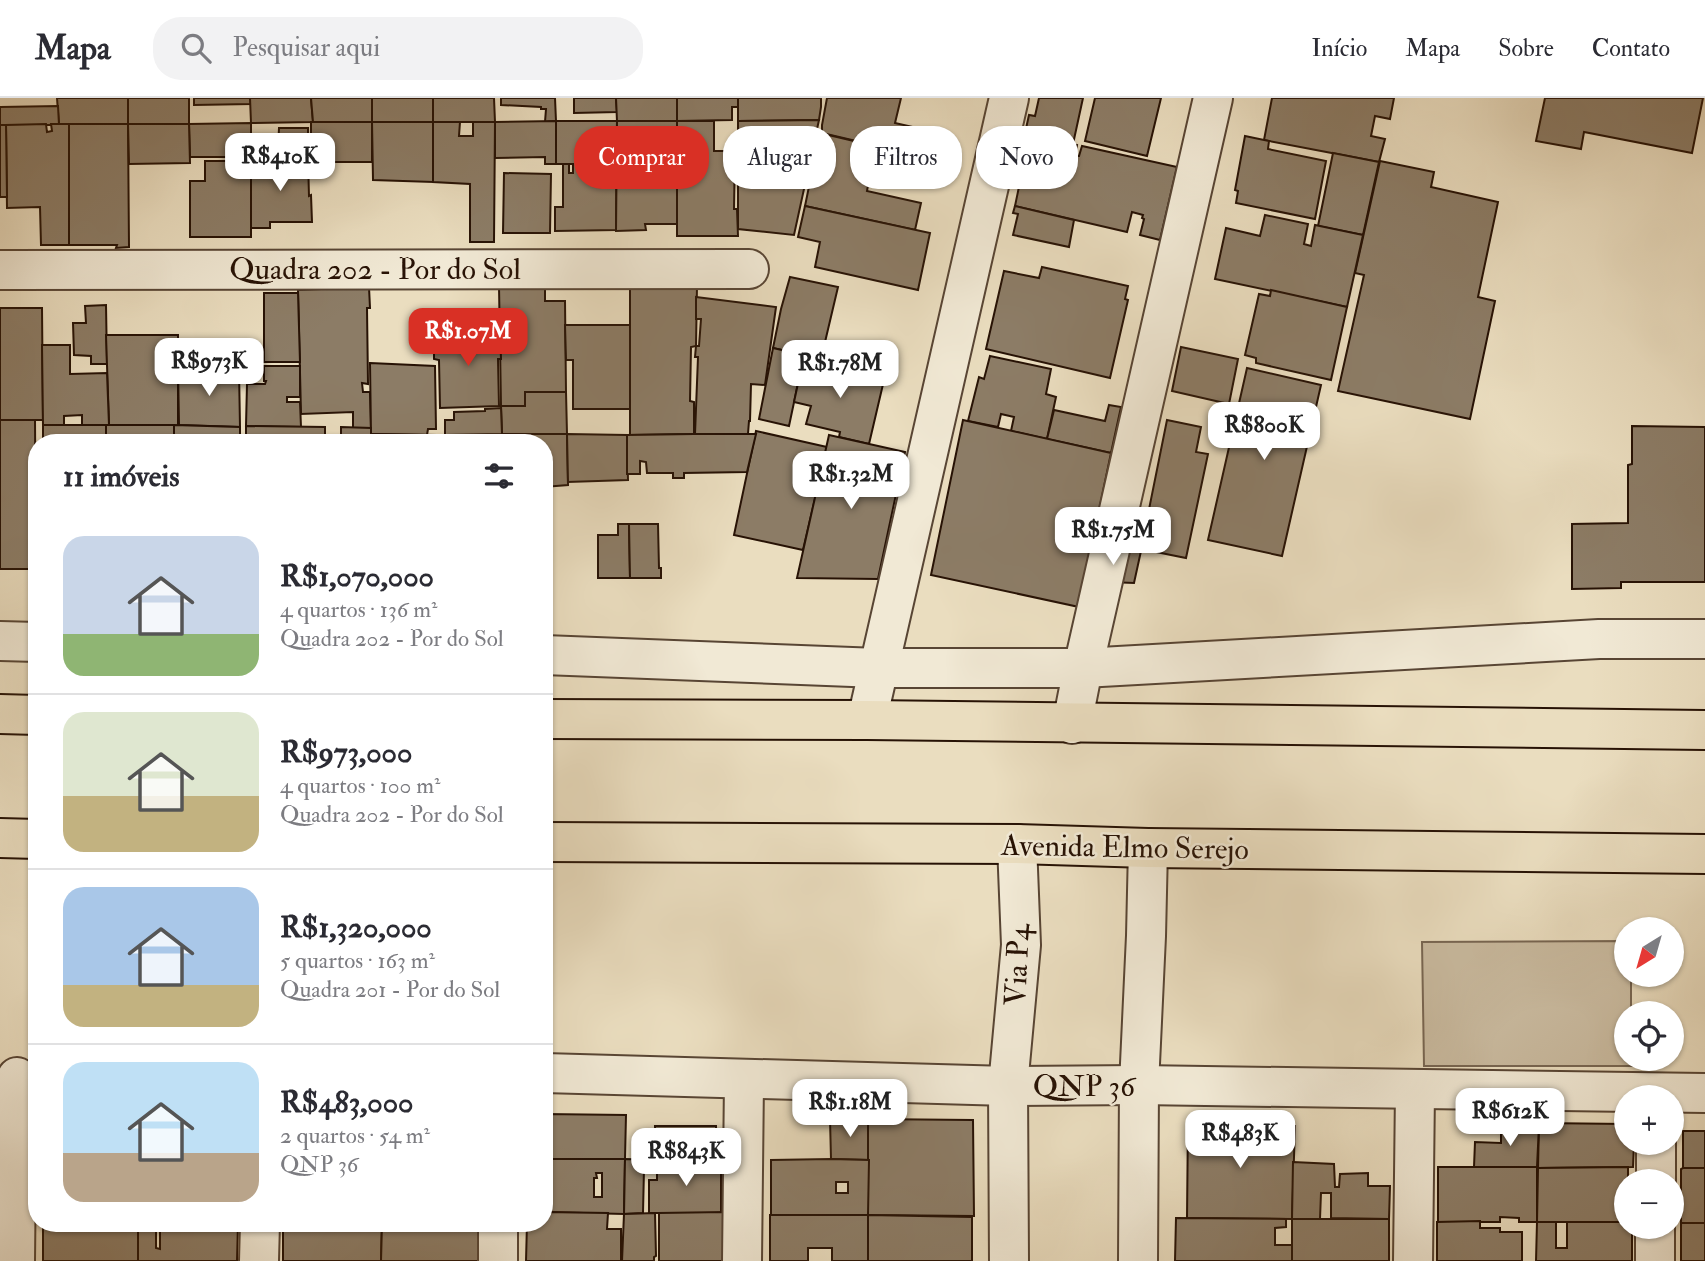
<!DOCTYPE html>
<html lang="pt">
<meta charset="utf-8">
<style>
body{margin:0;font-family:"IM FELL Double Pica",serif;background:#f2f2f3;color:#2b2b33;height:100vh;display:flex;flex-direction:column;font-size:26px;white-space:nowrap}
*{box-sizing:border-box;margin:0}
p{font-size:23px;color:#7c7c81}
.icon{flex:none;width:38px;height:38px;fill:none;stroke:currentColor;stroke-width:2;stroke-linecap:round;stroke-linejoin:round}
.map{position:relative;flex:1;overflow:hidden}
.details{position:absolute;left:28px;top:336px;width:525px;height:798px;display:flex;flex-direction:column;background:#fff;border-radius:28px;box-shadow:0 2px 5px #0004}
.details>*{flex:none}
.guide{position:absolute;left:574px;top:28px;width:665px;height:63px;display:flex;gap:14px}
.needle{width:46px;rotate:217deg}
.tools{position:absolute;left:1614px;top:819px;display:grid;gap:14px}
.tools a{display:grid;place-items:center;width:70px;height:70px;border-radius:50%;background:#fff;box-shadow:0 2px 5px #0004;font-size:35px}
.price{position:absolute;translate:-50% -60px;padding:0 16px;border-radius:14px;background:#fff;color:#222;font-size:23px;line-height:46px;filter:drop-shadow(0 2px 4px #0008)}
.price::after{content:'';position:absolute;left:50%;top:42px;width:21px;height:16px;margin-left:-10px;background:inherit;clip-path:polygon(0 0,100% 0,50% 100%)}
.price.selected{background:#d93025;color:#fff}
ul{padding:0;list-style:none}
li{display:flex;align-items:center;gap:21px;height:175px;padding:0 35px}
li+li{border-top:2px solid #e1e1e2}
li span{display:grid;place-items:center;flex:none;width:196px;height:140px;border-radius:21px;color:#555}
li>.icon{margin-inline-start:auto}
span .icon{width:84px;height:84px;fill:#fffc;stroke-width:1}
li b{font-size:30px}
h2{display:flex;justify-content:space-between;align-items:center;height:84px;padding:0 35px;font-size:30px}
.chip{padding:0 24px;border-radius:28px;background:#fff;box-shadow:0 2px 5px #0004;font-size:24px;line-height:63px}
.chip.selected{background:#d93025;color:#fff}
header{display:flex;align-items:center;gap:42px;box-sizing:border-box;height:98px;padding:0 35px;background:#fff;border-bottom:2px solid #e1e1e2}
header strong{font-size:33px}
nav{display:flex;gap:38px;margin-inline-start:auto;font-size:24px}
.search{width:490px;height:63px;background:#f2f2f3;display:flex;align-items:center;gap:18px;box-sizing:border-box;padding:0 24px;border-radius:28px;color:#7c7c81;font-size:26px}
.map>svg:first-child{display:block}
.green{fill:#c9ba9f;stroke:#786652;stroke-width:2}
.building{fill:#8c7c66;stroke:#271205;stroke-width:2;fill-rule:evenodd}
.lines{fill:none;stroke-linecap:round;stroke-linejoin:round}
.minor-casing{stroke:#584534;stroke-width:42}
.major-casing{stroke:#271205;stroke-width:42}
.minor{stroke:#f1e9d5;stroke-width:38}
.major{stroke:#eaddbf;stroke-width:38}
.labels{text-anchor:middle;stroke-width:5;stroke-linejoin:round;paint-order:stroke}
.street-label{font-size:30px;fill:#271205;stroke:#f1e9d5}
</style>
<header>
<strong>Mapa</strong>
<div class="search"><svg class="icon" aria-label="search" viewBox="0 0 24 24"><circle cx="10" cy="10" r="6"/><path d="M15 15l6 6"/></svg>Pesquisar aqui</div>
<nav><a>Início</a><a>Mapa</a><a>Sobre</a><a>Contato</a></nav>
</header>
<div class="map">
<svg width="1705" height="1163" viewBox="0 0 1705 1163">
<rect width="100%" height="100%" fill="#eaddbf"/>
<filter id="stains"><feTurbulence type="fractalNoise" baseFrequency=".00286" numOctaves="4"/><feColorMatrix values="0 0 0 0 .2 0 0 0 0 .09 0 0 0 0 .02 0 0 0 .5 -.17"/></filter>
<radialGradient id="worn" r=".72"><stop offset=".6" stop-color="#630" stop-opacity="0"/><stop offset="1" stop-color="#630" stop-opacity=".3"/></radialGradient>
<path class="green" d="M1626,843V877H1631V915H1626V961H1632V968H1424L1422,844Z"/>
<g class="building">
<path d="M57,0H128V26L59,27Z"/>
<rect x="128" y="0" width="61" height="26"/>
<path d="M194,0H250L251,6L194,7Z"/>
<path d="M250,0H311L313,24L251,25Z"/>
<path d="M311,0H372V24H313Z"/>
<rect x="372" y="0" width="61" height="24"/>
<path d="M433,0H494L495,24H433Z"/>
<path d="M501,0H555L556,23L545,24L546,11H541V9L501,7Z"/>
<path d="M574,0H616L617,14L574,15Z"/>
<path d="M616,0H677V23H617Z"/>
<path d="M677,0H738V9H732V22L677,23Z"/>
<path d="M738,0H821V9L819,22L738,23Z"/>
<path d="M827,0H901L895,25L939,35L933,61L822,35V27Z"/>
<path d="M1039,0H1083L1073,46L1025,35L1029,17L1035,18Z"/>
<path d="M1095,0H1161L1147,58L1085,43Z"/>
<path d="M1272,0H1394L1390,21L1375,18L1371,38L1385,41L1379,64L1264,42Z"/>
<path d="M1545,0H1703L1692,55L1584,34L1581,51L1536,43Z"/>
<path d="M58,8L59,27H0V9Z"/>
<path d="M819,22L794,137L738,131V23Z"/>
<path d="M556,23V66H545V59L495,60V24Z"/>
<path d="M556,23H617L616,132L555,133V109H563V66H569V75H573V66H556Z"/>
<path d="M617,23H677V126H645L646,132L616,133Z"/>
<path d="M677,23H714V53H735L734,111H737L738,138H677Z"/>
<rect x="311" y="24" width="61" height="40"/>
<path d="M372,24H433V84L373,82Z"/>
<path d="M433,24H460L459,38H473V24H495L494,144H470V86L433,84Z"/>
<path d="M251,25V59H190L189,26Z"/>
<path d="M46,26L47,34L52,33L51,26H69V147H41L40,109L7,110L6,27Z"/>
<path d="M69,26H128L129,149L116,150L117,147H69Z"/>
<path d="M128,26H189L190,65L129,66Z"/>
<path d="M0,27H6L7,99H0Z"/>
<path d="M279,30H308V61L257,60V52H278Z"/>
<path d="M820,35L875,48L867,93L921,105L915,132L805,108Z"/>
<path d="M1030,36L1077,47L1075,58H1079L1082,48L1177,69L1160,142L1140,137L1144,121L1142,120L1143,117L1132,114L1127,134L1015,108Z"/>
<path d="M1245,38L1269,43L1268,51L1326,63L1315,121L1236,105L1238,93L1235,92Z"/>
<path d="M1333,55L1379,64L1363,137L1318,128Z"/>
<path d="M288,60L308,61L309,98L311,97L312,124H270V130H250L251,63H288Z"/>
<path d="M205,63H251V139H190V83H205Z"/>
<path d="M1380,63L1434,74L1431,89L1498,104L1478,199L1495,203L1470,321L1338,293L1364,177L1355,175Z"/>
<path d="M504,75L551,76L550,135H503Z"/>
<path d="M805,108L930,135L918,192L815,169L820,144L798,139Z"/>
<path d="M1015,108L1074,122L1069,149L1013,137L1018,116L1013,115Z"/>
<path d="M1265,117L1308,126L1304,146L1311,148L1315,127L1363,137L1347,209L1215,181L1226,130L1260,138Z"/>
<path d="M1042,169L1128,188L1125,201L1128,202L1110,280L986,251L1004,173L1039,180Z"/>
<path d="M790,179L838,189L821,261L773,250L781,211Z"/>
<path d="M499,188H545V203H565L566,294H525V308H501Z"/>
<path d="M697,188L696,248L691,249L690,303L694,304V336L630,337V189Z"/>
<path d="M369,189L370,210H367L368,286L362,285L363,294H370L371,330H353V314L301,316L298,192Z"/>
<path d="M1271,192L1347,209L1331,282L1256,265V260L1245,257L1259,196L1270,198Z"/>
<path d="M264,195H298L300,264H264Z"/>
<path d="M696,199L776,209L765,287L751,286L750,323H749L748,336H695L698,259H695L696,248H699L701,221H696Z"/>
<path d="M106,207L107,266H91V258L74,257L73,225H86L85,208Z"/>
<path d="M0,210H42L43,322H0Z"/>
<path d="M565,227H630V311H573V262H566Z"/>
<path d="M500,233L501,261H498L499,308L440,310L439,262L434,261V234Z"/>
<path d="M106,237H178V328L109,327Z"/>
<path d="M42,247H70V276L107,275L109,327H82V317L64,318V327H43Z"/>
<path d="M1181,249L1238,261L1229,306L1172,293Z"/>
<path d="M773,250L804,257L789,328L759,321Z"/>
<path d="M990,258L1051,271L1046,296L1056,299L1047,341L1011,333L1014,319L1001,316L998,329L968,323L979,279L984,281Z"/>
<path d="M803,262L884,282L869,346L839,339L840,334L806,326L811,308L794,304Z"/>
<path d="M370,265L435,268L436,331H428L427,337L371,336Z"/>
<path d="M264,268H300V299H287V304H300L301,329L246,328L247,286H265L266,283H264Z"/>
<path d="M1247,270L1321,287L1282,458L1208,442Z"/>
<path d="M178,271H239L240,329L179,327Z"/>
<path d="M525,294H566L567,336H502L501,308H525Z"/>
<path d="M1109,307L1121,309L1111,355L1047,341L1054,312L1105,323Z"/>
<path d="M501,310L502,336L445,337V322H454V314L485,313V311Z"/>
<path d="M0,322H35L36,471H0Z"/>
<path d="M963,322L1111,355L1079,509L931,477Z"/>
<path d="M1167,322L1201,329L1196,354L1208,356L1186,460L1141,451Z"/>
<rect x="43" y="327" width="63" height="18"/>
<rect x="106" y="327" width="68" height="18"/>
<path d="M174,327L240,329V345H174Z"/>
<path d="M246,328L325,329V345H284V338H280V345H246Z"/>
<path d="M1632,328L1705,329V484H1621V490L1572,491V426L1628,425V367L1632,366Z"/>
<path d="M341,329L371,330V345H341Z"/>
<path d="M756,333L827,349L803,452L734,437Z"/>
<path d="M371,336L436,337V345H371Z"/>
<path d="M502,336H567L568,387L544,389V345H502Z"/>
<path d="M567,336L627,337L628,382L568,384Z"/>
<path d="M694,336H756L747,374L684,375V380H673V375H647L646,364L640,363V376H627V337Z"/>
<path d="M829,337L905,354L878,481L797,480Z"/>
<path d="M618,426H629L630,480H598V437H618Z"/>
<path d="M629,426H658L659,470H661V480H630Z"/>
<path d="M1141,453L1134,485L1084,483L1090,454Z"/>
<path d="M544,1016L626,1017L625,1061H544Z"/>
<path d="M830,1021H868L869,1062L831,1061Z"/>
<path d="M868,1021L973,1022L974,1118L868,1117Z"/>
<path d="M1188,1021L1239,1022V1028H1295L1292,1121L1187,1120Z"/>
<path d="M1539,1025L1626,1026V1045H1634L1633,1069L1538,1070Z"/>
<path d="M1501,1027H1539L1537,1069H1474L1475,1044L1501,1045Z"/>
<path d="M655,1028H716L717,1064L656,1062Z"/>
<rect x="1683" y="1033" width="22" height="37"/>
<path d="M544,1061H625L624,1116L544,1114ZM596,1075H602V1099H594V1080H597Z"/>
<path d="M625,1061L657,1062V1071H644L643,1115L624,1116Z"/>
<path d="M831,1061L869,1062L868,1117L771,1118V1062ZM836,1084H848V1095H836Z"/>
<path d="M657,1062L721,1064V1115H649V1082H657Z"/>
<path d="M1293,1064L1334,1066L1335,1089H1339L1340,1076L1368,1075V1088H1390L1389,1121L1331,1120V1095H1321L1320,1121H1292Z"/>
<path d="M1438,1069H1537V1124H1519V1120L1500,1119V1124H1438Z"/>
<path d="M1628,1069V1083H1626V1124H1537L1538,1070Z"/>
<path d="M1683,1070H1705V1125H1681V1071Z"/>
<path d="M544,1114L608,1115L607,1131H621V1163H526L527,1125H544Z"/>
<path d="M725,1114V1163H659V1115Z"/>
<path d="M655,1115L656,1158L654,1159V1163H622L624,1116Z"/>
<path d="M770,1117H868V1163H832V1150H808V1163H770Z"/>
<path d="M868,1117L972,1119V1163H868Z"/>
<path d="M1176,1120L1286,1121V1129L1275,1130V1147H1292V1163H1175Z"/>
<rect x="1292" y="1121" width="97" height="42"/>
<path d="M1480,1123V1130H1500V1134H1522V1163H1437V1124Z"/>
<path d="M1537,1124H1556V1150H1567V1124H1626V1129H1632V1163H1536Z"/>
<rect x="43" y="1125" width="95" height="38"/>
<path d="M138,1125H156V1150L160,1151V1132H172V1125H238L237,1163H138Z"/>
<path d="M283,1125H382L381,1163H283Z"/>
<path d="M382,1125H482V1163H381Z"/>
<rect x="1681" y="1125" width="24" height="38"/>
</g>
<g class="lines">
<defs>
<g id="minor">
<path d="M0,172L749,171"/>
<path d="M0,543L37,544"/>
<path d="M544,557L878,570H1083L1599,541H1705"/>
<path d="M867,622L1009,0"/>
<path d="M1072,626L1083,570L1213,0"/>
<path d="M544,975L1008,988L1139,987L1705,995"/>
<path d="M1656,1083V1045"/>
<path d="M15,1163L17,979"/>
<path d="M259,1163L260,1125"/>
<path d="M498,1163V1125"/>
<path d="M742,1163L744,982"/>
<path d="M1009,1163L1008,988L1021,847L1017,746"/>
<path d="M1138,1163L1139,987L1146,838L1148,750"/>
<path d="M1413,1163L1415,992"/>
<path d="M1655,1163V1129"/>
</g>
<g id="major">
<path d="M0,616L37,617"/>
<path d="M544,621L867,622L1705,632"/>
<path d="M0,740L37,741"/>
<path d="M544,744L1017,746L1148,750L1705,756"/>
</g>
</defs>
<use href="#minor" class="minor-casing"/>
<use href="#major" class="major-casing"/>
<use href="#minor" class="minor"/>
<use href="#major" class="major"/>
</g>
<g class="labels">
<g class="street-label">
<text x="375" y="181">Quadra 202 - Por do Sol</text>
<text transform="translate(1125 749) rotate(1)" y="10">Avenida Elmo Serejo</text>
<text transform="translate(1017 867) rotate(-87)" y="10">Via P4</text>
<text x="1084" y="998">QNP 36</text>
</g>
</g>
<rect width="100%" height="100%" filter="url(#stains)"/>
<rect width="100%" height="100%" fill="url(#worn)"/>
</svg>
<div class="tools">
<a><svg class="needle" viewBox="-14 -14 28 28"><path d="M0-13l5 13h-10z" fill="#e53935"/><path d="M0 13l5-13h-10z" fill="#7c7c81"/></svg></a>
<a><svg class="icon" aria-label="locate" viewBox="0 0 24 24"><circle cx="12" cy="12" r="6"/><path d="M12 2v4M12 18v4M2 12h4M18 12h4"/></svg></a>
<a>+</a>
<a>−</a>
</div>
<b class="price" style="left:280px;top:95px">R$410K</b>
<b class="price selected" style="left:468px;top:270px">R$1.07M</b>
<b class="price" style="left:209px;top:300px">R$973K</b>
<b class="price" style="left:840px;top:302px">R$1.78M</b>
<b class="price" style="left:1264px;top:364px">R$800K</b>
<b class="price" style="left:851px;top:413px">R$1.32M</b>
<b class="price" style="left:1113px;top:469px">R$1.75M</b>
<b class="price" style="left:850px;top:1041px">R$1.18M</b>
<b class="price" style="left:1510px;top:1050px">R$612K</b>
<b class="price" style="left:1240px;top:1072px">R$483K</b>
<b class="price" style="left:686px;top:1090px">R$843K</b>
<div class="guide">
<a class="chip selected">Comprar</a>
<a class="chip">Alugar</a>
<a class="chip">Filtros</a>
<a class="chip">Novo</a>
</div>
<section class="details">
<h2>11 imóveis<svg class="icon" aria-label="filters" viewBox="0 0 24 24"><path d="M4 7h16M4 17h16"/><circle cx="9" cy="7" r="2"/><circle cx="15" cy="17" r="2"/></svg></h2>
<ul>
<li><span style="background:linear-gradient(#c9d6e8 70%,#8fb573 0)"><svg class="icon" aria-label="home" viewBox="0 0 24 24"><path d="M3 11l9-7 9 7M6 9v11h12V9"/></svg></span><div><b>R$1,070,000</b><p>4 quartos · 136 m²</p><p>Quadra 202 - Por do Sol</p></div></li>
<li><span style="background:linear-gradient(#dfe7d0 60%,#c2b280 0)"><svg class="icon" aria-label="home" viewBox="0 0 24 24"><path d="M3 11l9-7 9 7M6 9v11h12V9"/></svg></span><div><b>R$973,000</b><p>4 quartos · 100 m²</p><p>Quadra 202 - Por do Sol</p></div></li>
<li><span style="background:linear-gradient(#a9c7e8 70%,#c2b280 0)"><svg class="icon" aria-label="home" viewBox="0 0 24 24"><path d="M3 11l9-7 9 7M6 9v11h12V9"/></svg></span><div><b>R$1,320,000</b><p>5 quartos · 163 m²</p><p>Quadra 201 - Por do Sol</p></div></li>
<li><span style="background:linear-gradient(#bfe0f5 65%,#b9a48a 0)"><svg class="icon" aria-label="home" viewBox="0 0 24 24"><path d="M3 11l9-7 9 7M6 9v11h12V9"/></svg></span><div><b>R$483,000</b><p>2 quartos · 54 m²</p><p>QNP 36</p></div></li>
</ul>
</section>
</div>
